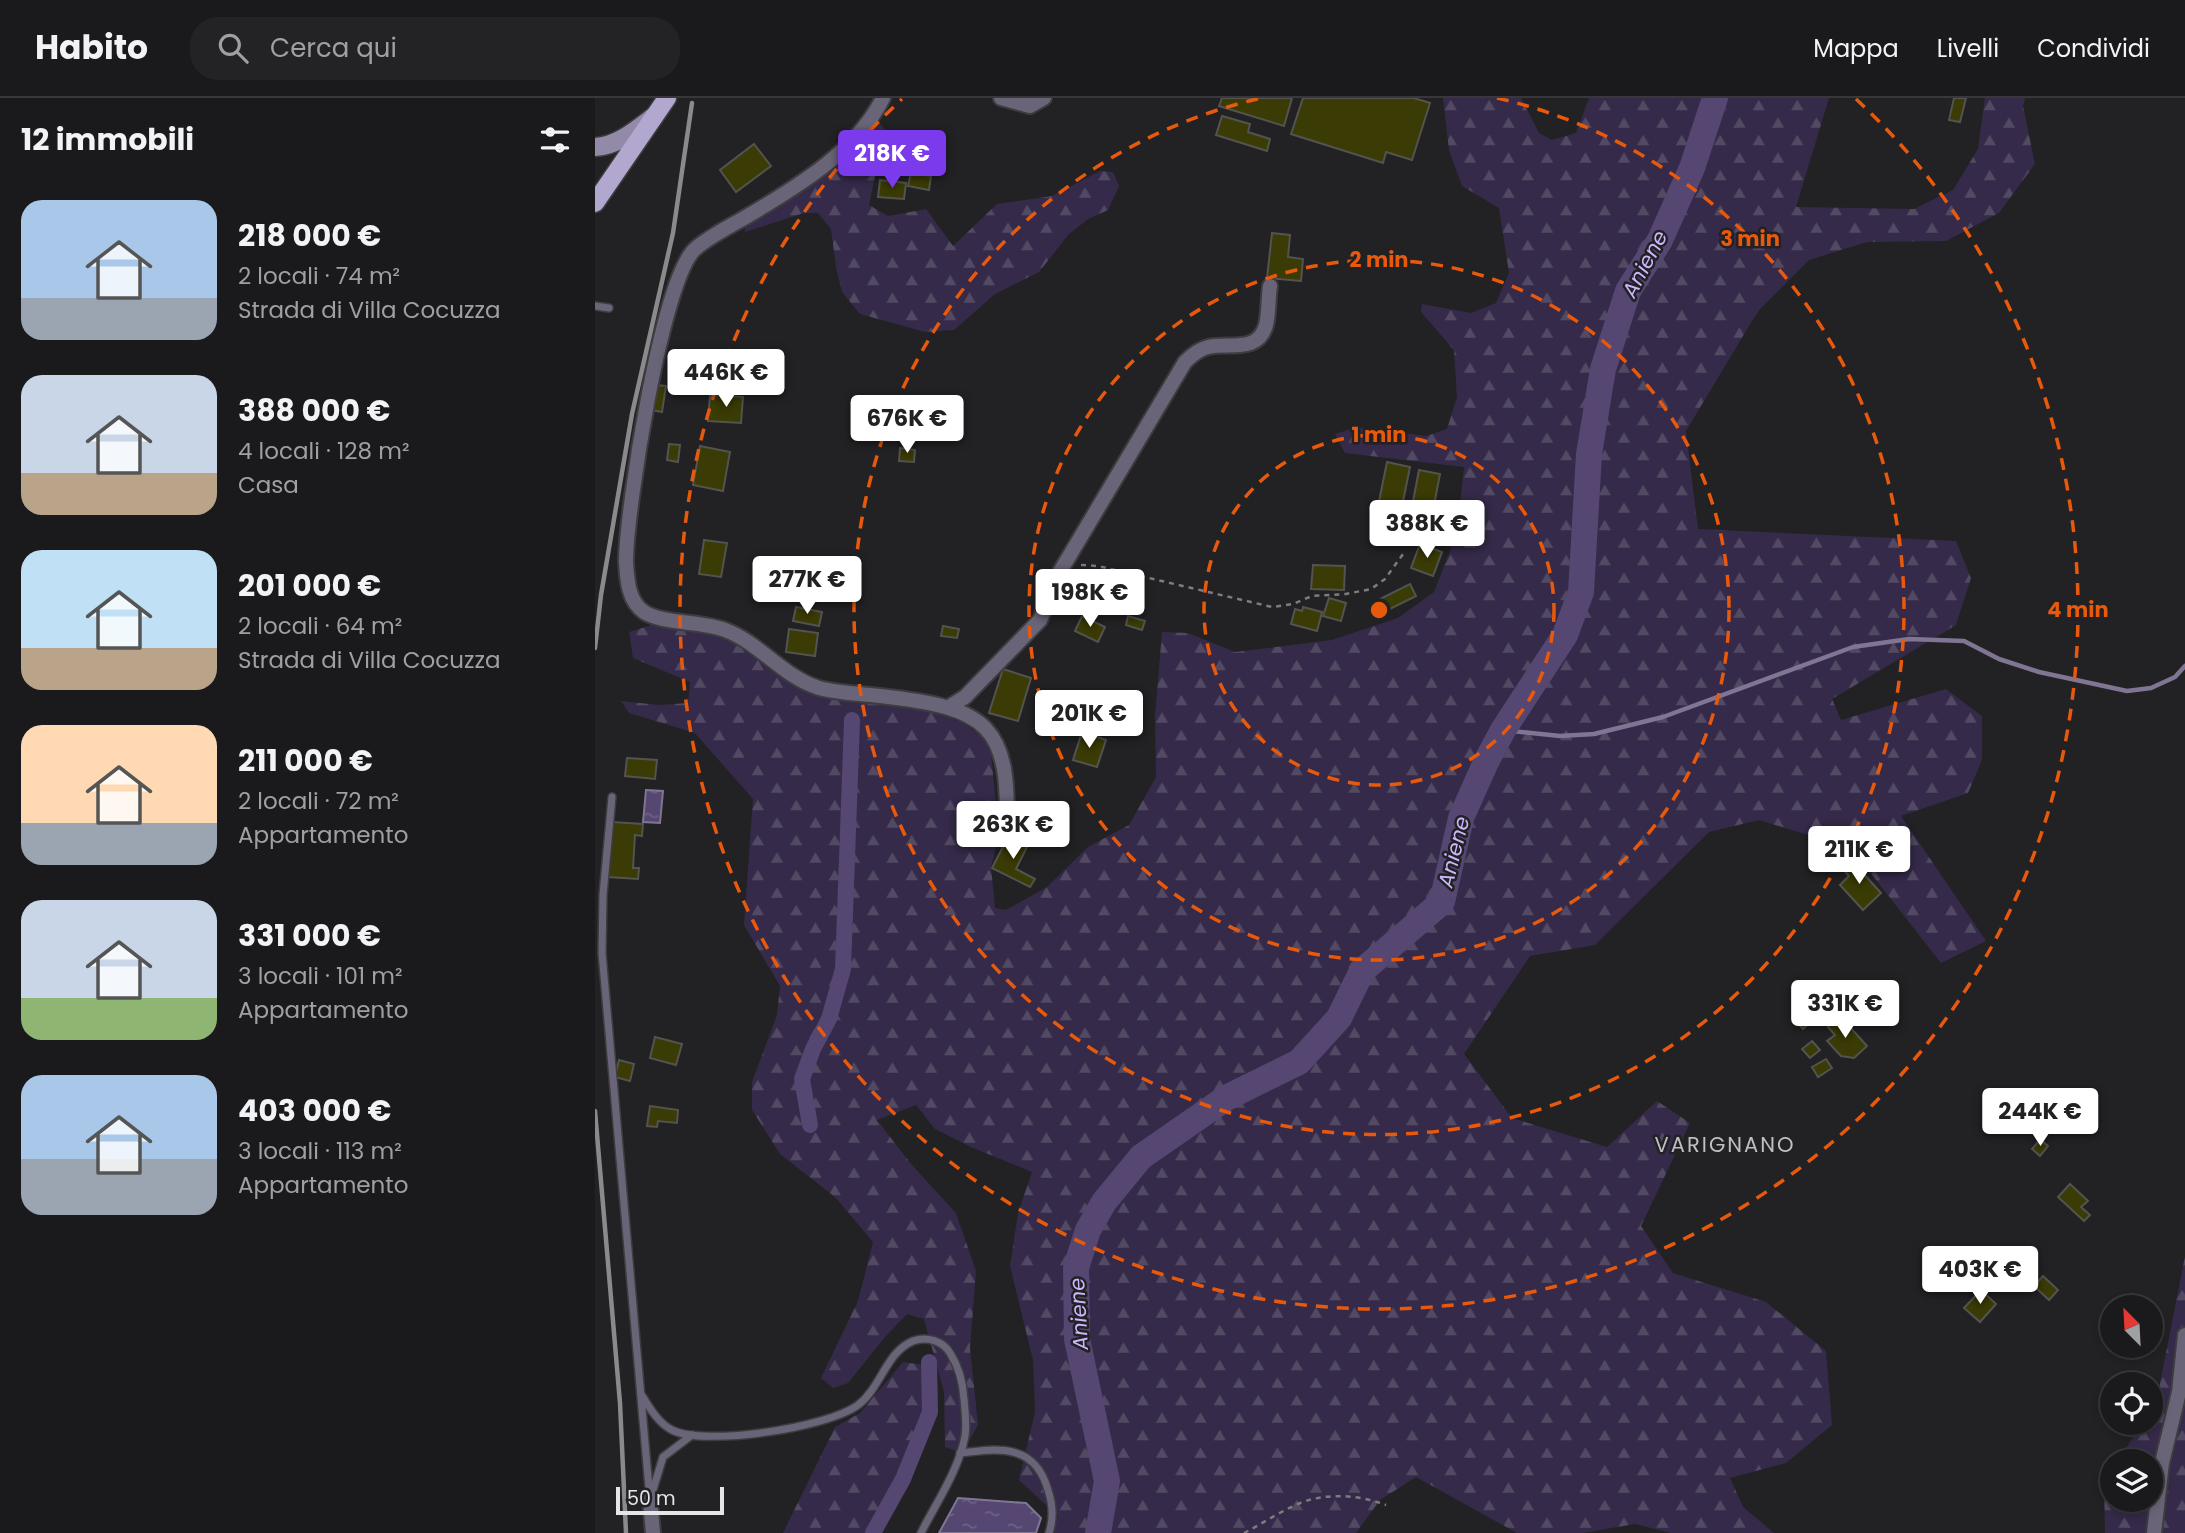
<!DOCTYPE html>
<html lang="it">
<meta charset="utf-8">
<style>
body{margin:0;font-family:Poppins,sans-serif;background:#232224;color:#f1f3f6;height:100vh;display:flex;flex-direction:column;font-size:26px;white-space:nowrap}
*{box-sizing:border-box;margin:0}
p{font-size:23px;color:#9fa0a3}
.icon{flex:none;width:38px;height:38px;fill:none;stroke:currentColor;stroke-width:2;stroke-linecap:round;stroke-linejoin:round}
.map{position:relative;flex:1;overflow:hidden}
.details{display:flex;flex-direction:column;background:#1a191b;width:595px}
.details>*{flex:none}
.needle{width:46px;rotate:336deg}
.fabs{position:absolute;left:1505px;top:1197px;display:grid;gap:14px}
.fabs a{display:grid;place-items:center;width:63px;height:63px;border-radius:50%;background:#1a191b;box-shadow:0 4px 10px #0003,0 0 0 2px #38383a;font-size:35px}
.scale{position:absolute;left:21px;bottom:18px;width:108px;box-sizing:border-box;padding-left:7px;border:4px solid #e6e5e7;border-top:0;font-size:19px;line-height:24px;white-space:nowrap;color:#e6e5e7;-webkit-text-stroke:5px #222124;paint-order:stroke}
.price{position:absolute;translate:-50% -60px;padding:0 16px;border-radius:7px;background:#fff;color:#222;font-size:23px;line-height:46px;filter:drop-shadow(0 2px 4px #0008)}
.price::after{content:'';position:absolute;left:50%;top:42px;width:21px;height:16px;margin-left:-10px;background:inherit;clip-path:polygon(0 0,100% 0,50% 100%)}
.price.on{background:#7c3aed;color:#fff}
ul{padding:0;list-style:none}
li{display:flex;align-items:center;gap:21px;height:175px;padding:0 21px}
li span{display:grid;place-items:center;flex:none;width:196px;height:140px;border-radius:21px;color:#555}
li>.icon{margin-inline-start:auto}
span .icon{width:84px;height:84px;fill:#fffc;stroke-width:1}
li b{font-size:30px}
h2{display:flex;justify-content:space-between;align-items:center;height:84px;padding:0 21px;font-size:30px}
header{display:flex;align-items:center;gap:42px;box-sizing:border-box;height:98px;padding:0 35px;background:#1a191b;border-bottom:2px solid #38383a}
header strong{font-size:33px}
nav{display:flex;gap:38px;margin-inline-start:auto;font-size:24px}
.search{width:490px;height:63px;background:#232224;display:flex;align-items:center;gap:18px;box-sizing:border-box;padding:0 24px;border-radius:28px;color:#9fa0a3;font-size:26px}
main{display:flex;flex:1;min-height:0}
.map>svg:first-child{display:block}
.forest{fill:url(#forest-firs)}
.water{fill:url(#water-ripples);stroke:#807694;stroke-width:2}
.lines{fill:none;stroke-linecap:round;stroke-linejoin:round}
.stream{stroke:#807694;stroke-width:4.5}
.canal{stroke:#554771;stroke-width:16}
.river{stroke:#554771;stroke-width:26}
.building{fill:#3b3b05;stroke:#535350;stroke-width:2}
.lane-casing{stroke:#3d3c3f;stroke-width:10}
.street-casing{stroke:#3d3c3f;stroke-width:18}
.secondary-casing{stroke:#3d3c3f;stroke-width:21}
.primary-casing{stroke:#3d3c3f;stroke-width:21}
.path{stroke:#7d7c7e;stroke-width:2.5;stroke-dasharray:5 5;stroke-linecap:butt}
.lane{stroke:#6a6478;stroke-width:7}
.street{stroke:#6a6478;stroke-width:14}
.secondary{stroke:#938aa9;stroke-width:18}
.primary{stroke:#b2a7cf;stroke-width:18}
.rail{stroke:#8a898b;stroke-width:4.5}
.ring{fill:none;stroke:#e8590c;stroke-width:3.5;stroke-dasharray:12 9}
.labels{text-anchor:middle;stroke-width:5;stroke-linejoin:round;paint-order:stroke}
.water-label{font-size:21px;font-style:italic;fill:#ccb6fd;stroke:#222124}
.neighbourhood-label{font-size:21px;letter-spacing:2px;fill:#bfbec2;stroke:#222124}
.centre{fill:#e8590c;stroke:#222124;stroke-width:3.5}
.ring-label{font-size:21px;text-anchor:middle;font-weight:bold;fill:#e8590c;stroke:#222124;stroke-width:5;stroke-linejoin:round;paint-order:stroke}
</style>
<header>
<strong>Habito</strong>
<div class="search"><svg class="icon" aria-label="search" viewBox="0 0 24 24"><circle cx="10" cy="10" r="6"/><path d="M15 15l6 6"/></svg>Cerca qui</div>
<nav><a>Mappa</a><a>Livelli</a><a>Condividi</a></nav>
</header>
<main>
<section class="details">
<h2>12 immobili<svg class="icon" aria-label="filters" viewBox="0 0 24 24"><path d="M4 7h16M4 17h16"/><circle cx="9" cy="7" r="2"/><circle cx="15" cy="17" r="2"/></svg></h2>
<ul>
<li><span style="background:linear-gradient(#a9c7e8 70%,#9aa5b1 0)"><svg class="icon" aria-label="home" viewBox="0 0 24 24"><path d="M3 11l9-7 9 7M6 9v11h12V9"/></svg></span><div><b>218 000 €</b><p>2 locali · 74 m²</p><p>Strada di Villa Cocuzza</p></div></li>
<li><span style="background:linear-gradient(#c9d6e8 70%,#b9a48a 0)"><svg class="icon" aria-label="home" viewBox="0 0 24 24"><path d="M3 11l9-7 9 7M6 9v11h12V9"/></svg></span><div><b>388 000 €</b><p>4 locali · 128 m²</p><p>Casa</p></div></li>
<li><span style="background:linear-gradient(#bfe0f5 70%,#b9a48a 0)"><svg class="icon" aria-label="home" viewBox="0 0 24 24"><path d="M3 11l9-7 9 7M6 9v11h12V9"/></svg></span><div><b>201 000 €</b><p>2 locali · 64 m²</p><p>Strada di Villa Cocuzza</p></div></li>
<li><span style="background:linear-gradient(#ffd9b3 70%,#9aa5b1 0)"><svg class="icon" aria-label="home" viewBox="0 0 24 24"><path d="M3 11l9-7 9 7M6 9v11h12V9"/></svg></span><div><b>211 000 €</b><p>2 locali · 72 m²</p><p>Appartamento</p></div></li>
<li><span style="background:linear-gradient(#c9d6e8 70%,#8fb573 0)"><svg class="icon" aria-label="home" viewBox="0 0 24 24"><path d="M3 11l9-7 9 7M6 9v11h12V9"/></svg></span><div><b>331 000 €</b><p>3 locali · 101 m²</p><p>Appartamento</p></div></li>
<li><span style="background:linear-gradient(#a9c7e8 60%,#9aa5b1 0)"><svg class="icon" aria-label="home" viewBox="0 0 24 24"><path d="M3 11l9-7 9 7M6 9v11h12V9"/></svg></span><div><b>403 000 €</b><p>3 locali · 113 m²</p><p>Appartamento</p></div></li>
</ul>
</section>
<div class="map">
<svg width="1590" height="1435" viewBox="0 0 1590 1435">
<defs>
<pattern id="forest-firs" width="22" height="20" patternUnits="userSpaceOnUse" patternTransform="scale(1.75)"><rect width="22" height="20" fill="#352a49"/><path d="M5 1l3.5 6h-7zM16 11l3.5 6h-7z" fill="#524963"/></pattern>
<pattern id="water-ripples" width="26" height="14" patternUnits="userSpaceOnUse" patternTransform="scale(1.75)"><rect width="26" height="14" fill="#554771"/><path d="M2 4q2-2 4 0t4 0M15 11q2-2 4 0t4 0" fill="none" stroke="#6d6185"/></pattern>
</defs>
<rect width="100%" height="100%" fill="#222124"/>
<g class="forest">
<path d="M848,0H926L944,35L957,42L981,35L994,0H1234L1201,109L1319,111L1358,92L1383,51L1390,0H1430L1428,8L1440,66L1404,115L1351,143L1272,144L1214,162L1163,213L1091,333L1103,431L1361,443L1376,480L1361,527L1237,601L1246,622L1351,591L1387,618V662L1373,695L1306,718L1391,843L1346,865L1256,750L1164,722L1114,734L1000,847L935,858L869,956L917,1020L1012,1049L1062,1003L1095,1025L1046,1128L1078,1175L1171,1204L1231,1253L1237,1327L1191,1365L1135,1380L1148,1409L1179,1435H1076L1040,1426L988,1435H922L821,1379L785,1402L761,1435H457L463,1418L424,1382L440,1314L438,1262L415,1168L423,1115L437,1074L376,1049L340,1031L321,1007L282,1022L316,1066L361,1115L381,1173L375,1250L383,1327L367,1355L350,1349L349,1294L329,1221L312,1216L290,1239L253,1285L238,1290L226,1280L263,1203L278,1144L240,1099L185,1056L157,1012V984L182,917L185,888L149,827L158,701L100,635L34,615L26,603L64,607L93,605L95,584L38,560L34,534L70,523L133,538L201,585L234,599L322,607L368,625L386,638L396,655L404,738L396,769L400,810L411,812L452,789L493,749L534,727L561,679L560,618L567,534L593,535L640,554L737,542L803,520L839,494L862,435L869,369L750,355L740,336L762,329L831,338L852,331L862,299L859,252L826,214L827,206L876,215L901,205L914,175L904,110L867,88L854,52Z"/>
<path d="M285,26L311,55L301,68L280,78L274,107L293,118L331,111L358,148L402,106L457,98L505,73L518,74L524,88L513,112L493,121L473,137L444,174L400,196L359,232L330,234L265,216L247,194L241,169L236,131L223,115H209L150,134V123L197,96Z"/>
<path d="M1590,1158V1435H1510L1509,1384L1517,1371V1402H1556V1363H1522L1548,1325H1556V1314L1561,1306Z"/>
<path d="M308,1264L329,1267L328,1315L302,1381L270,1435H188L240,1329L265,1315Z"/>
</g>
<g class="water">
<path d="M51,692L68,693L65,725L48,724Z"/>
<path d="M363,1400L431,1405L446,1420L441,1435H344Z"/>
</g>
<g class="lines">
<path class="stream" d="M908,632L965,638L999,636L1068,619L1258,549L1314,541L1369,543L1404,561L1444,574L1532,593L1556,590L1580,579L1590,568"/>
<g class="canal">
<path d="M215,1027L207,981L218,951L234,921L248,871L257,622"/>
<path d="M278,1435L308,1381L335,1314L334,1264"/>
</g>
<path class="river" d="M503,1435L512,1383L482,1241L481,1170L493,1132L509,1104L546,1059L631,1000L704,964L744,920L767,873L847,804L866,720L891,664L908,632L970,537L986,494L994,356L1008,271L1033,193L1065,142L1097,70L1120,0"/>
</g>
<g class="building">
<path d="M627,0H697L689,28L624,8Z"/>
<path d="M708,0H819L835,5L817,62L791,54L788,65L696,36Z"/>
<path d="M1359,0H1371L1365,24L1354,22Z"/>
<path d="M627,18L655,26L653,34L675,41L672,53L621,37Z"/>
<path d="M159,46L176,68L141,94L125,72Z"/>
<path d="M316,75L336,78L334,92L313,88Z"/>
<path d="M285,82L311,85L309,101L283,99Z"/>
<path d="M677,135L695,137L693,159L708,161L706,183L672,180Z"/>
<path d="M60,287L71,288L67,314L56,312Z"/>
<path d="M115,297L148,299L146,325L113,323Z"/>
<path d="M309,320L327,321L326,341H308Z"/>
<path d="M74,346L85,347L83,364L72,362Z"/>
<path d="M105,348L135,354L128,393L98,387Z"/>
<path d="M305,350L320,352L319,364L304,363Z"/>
<path d="M792,364L815,369L800,443L777,438Z"/>
<path d="M824,372L845,376L836,423L815,419Z"/>
<path d="M109,442L132,445L126,479L104,476Z"/>
<path d="M825,446L847,454L838,478L816,470Z"/>
<path d="M718,467L750,468L749,492L716,491Z"/>
<path d="M815,486L821,498L783,517L777,505Z"/>
<path d="M734,500L751,505L746,523L728,518Z"/>
<path d="M201,509L227,514L224,528L198,523Z"/>
<path d="M708,509L727,514L722,533L696,526L700,511L707,513Z"/>
<path d="M487,518L510,529L503,544L480,533Z"/>
<path d="M533,518L550,523L547,532L531,527Z"/>
<path d="M348,528L364,531L362,540L346,538Z"/>
<path d="M194,531L223,535L220,558L191,554Z"/>
<path d="M408,571L436,580L423,623L394,615Z"/>
<path d="M487,634L511,642L502,669L478,662Z"/>
<path d="M32,660L62,662L60,681L30,678Z"/>
<path d="M17,724L48,726L47,738L40,737L38,770H44L43,781L13,779Z"/>
<path d="M414,737L433,747L421,771L440,781L435,789L397,770Z"/>
<path d="M1257,763L1286,795L1268,812L1245,787L1254,778L1248,771Z"/>
<path d="M1210,912L1219,921L1208,931L1200,922Z"/>
<path d="M1245,918L1272,948L1259,960L1246,958L1232,943L1240,937L1233,929Z"/>
<path d="M60,939L87,946L81,967L55,960Z"/>
<path d="M1217,943L1225,952L1215,960L1207,951Z"/>
<path d="M1231,961L1237,970L1223,979L1217,969Z"/>
<path d="M24,962L39,966L35,983L20,979Z"/>
<path d="M55,1008L83,1012L82,1025L63,1023L62,1029L52,1028Z"/>
<path d="M1447,1043L1453,1048L1445,1058L1437,1051L1443,1044Z"/>
<path d="M1475,1086L1493,1103L1486,1109L1495,1117L1489,1123L1463,1099Z"/>
<path d="M1448,1178L1463,1192L1454,1202L1439,1188Z"/>
<path d="M1386,1192L1401,1206L1385,1224L1369,1210Z"/>
</g>
<g class="lines">
<defs>
<g id="lane">
<path d="M0,208L14,210"/>
<path d="M17,699L8,797L7,855L55,1402"/>
<path d="M46,1296C54,1309 63,1325 77,1332C110,1349 234,1329 263,1307C286,1290 291,1254 318,1243C332,1238 348,1243 355,1255C364,1269 368,1285 369,1301C370,1313 372,1326 370,1338C364,1372 341,1405 326,1435"/>
<path d="M365,1355C405,1350 440,1346 453,1392C458,1407 459,1420 454,1435"/>
<path d="M57,1395L68,1359L97,1337"/>
</g>
<g id="street">
<path d="M288,0C262,52 205,87 156,116C138,127 116,137 100,151C67,181 31,413 31,464C32,481 33,503 49,514C67,526 107,523 130,532C165,545 188,579 224,590C243,595 265,596 285,598C393,610 417,626 411,740"/>
<path d="M406,0L435,8L449,0"/>
<path d="M354,609L370,599L445,522L466,472L590,264C596,258 604,251 613,249C633,244 663,256 671,227C674,215 673,201 675,188"/>
<path d="M55,1402L58,1435"/>
<path d="M1559,1435L1567,1365L1584,1294L1590,1237"/>
</g>
<path id="secondary" d="M0,49C22,48 41,32 58,19"/>
<path id="primary" d="M0,105L72,0"/>
</defs>
<use href="#lane" class="lane-casing"/>
<use href="#street" class="street-casing"/>
<use href="#secondary" class="secondary-casing"/>
<use href="#primary" class="primary-casing"/>
<g class="path">
<path d="M486,467L503,468L677,509L698,506L717,498L751,496L776,491L790,481L808,456"/>
<path d="M649,1435C667,1426 695,1407 714,1402C739,1395 767,1398 791,1407"/>
</g>
<use href="#lane" class="lane"/>
<use href="#street" class="street"/>
<use href="#secondary" class="secondary"/>
<use href="#primary" class="primary"/>
<g class="rail">
<path d="M0,550L6,497L37,316L78,135L97,5"/>
<path d="M0,1013L25,1305L31,1435"/>
</g>
</g>
<g class="ring">
<circle cx="784" cy="512" r="175"/>
<circle cx="784" cy="512" r="350"/>
<path d="M902 0A525 525 0 1 1 666 0"/>
<path d="M1261 1A699 699 0 1 1 307 1"/>
</g>
<g class="labels">
<g class="water-label">
<text transform="translate(1050 166) rotate(-62)" y="7">Aniene</text>
<text transform="translate(859 754) rotate(-76)" y="7">Aniene</text>
<text transform="translate(484 1216) rotate(-93)" y="7">Aniene</text>
</g>
<g class="neighbourhood-label">
<text x="1130" y="1054">VARIGNANO</text>
</g>
</g>
<circle cx="784" cy="512" r="10" class="centre"/>
<g class="ring-label">
<text x="1155" y="148">3 min</text>
<text x="784" y="169">2 min</text>
<text x="784" y="344">1 min</text>
<text x="1483" y="519">4 min</text>
</g>
</svg>
<div class="fabs">
<a><svg class="needle" viewBox="-14 -14 28 28"><path d="M0-13l5 13h-10z" fill="#e53935"/><path d="M0 13l5-13h-10z" fill="#9fa0a3"/></svg></a>
<a><svg class="icon" aria-label="locate" viewBox="0 0 24 24"><circle cx="12" cy="12" r="6"/><path d="M12 2v4M12 18v4M2 12h4M18 12h4"/></svg></a>
<a><svg class="icon" aria-label="layers" viewBox="0 0 24 24"><path d="M12 4l9 5-9 5-9-5zM3 14l9 5 9-5"/></svg></a>
</div>
<div class="scale">50 m</div>
<b class="price on" style="left:297px;top:92px">218K €</b>
<b class="price" style="left:131px;top:311px">446K €</b>
<b class="price" style="left:312px;top:357px">676K €</b>
<b class="price" style="left:832px;top:462px">388K €</b>
<b class="price" style="left:212px;top:518px">277K €</b>
<b class="price" style="left:495px;top:531px">198K €</b>
<b class="price" style="left:494px;top:652px">201K €</b>
<b class="price" style="left:418px;top:763px">263K €</b>
<b class="price" style="left:1264px;top:788px">211K €</b>
<b class="price" style="left:1250px;top:942px">331K €</b>
<b class="price" style="left:1445px;top:1050px">244K €</b>
<b class="price" style="left:1385px;top:1208px">403K €</b>
</div>
</main>
